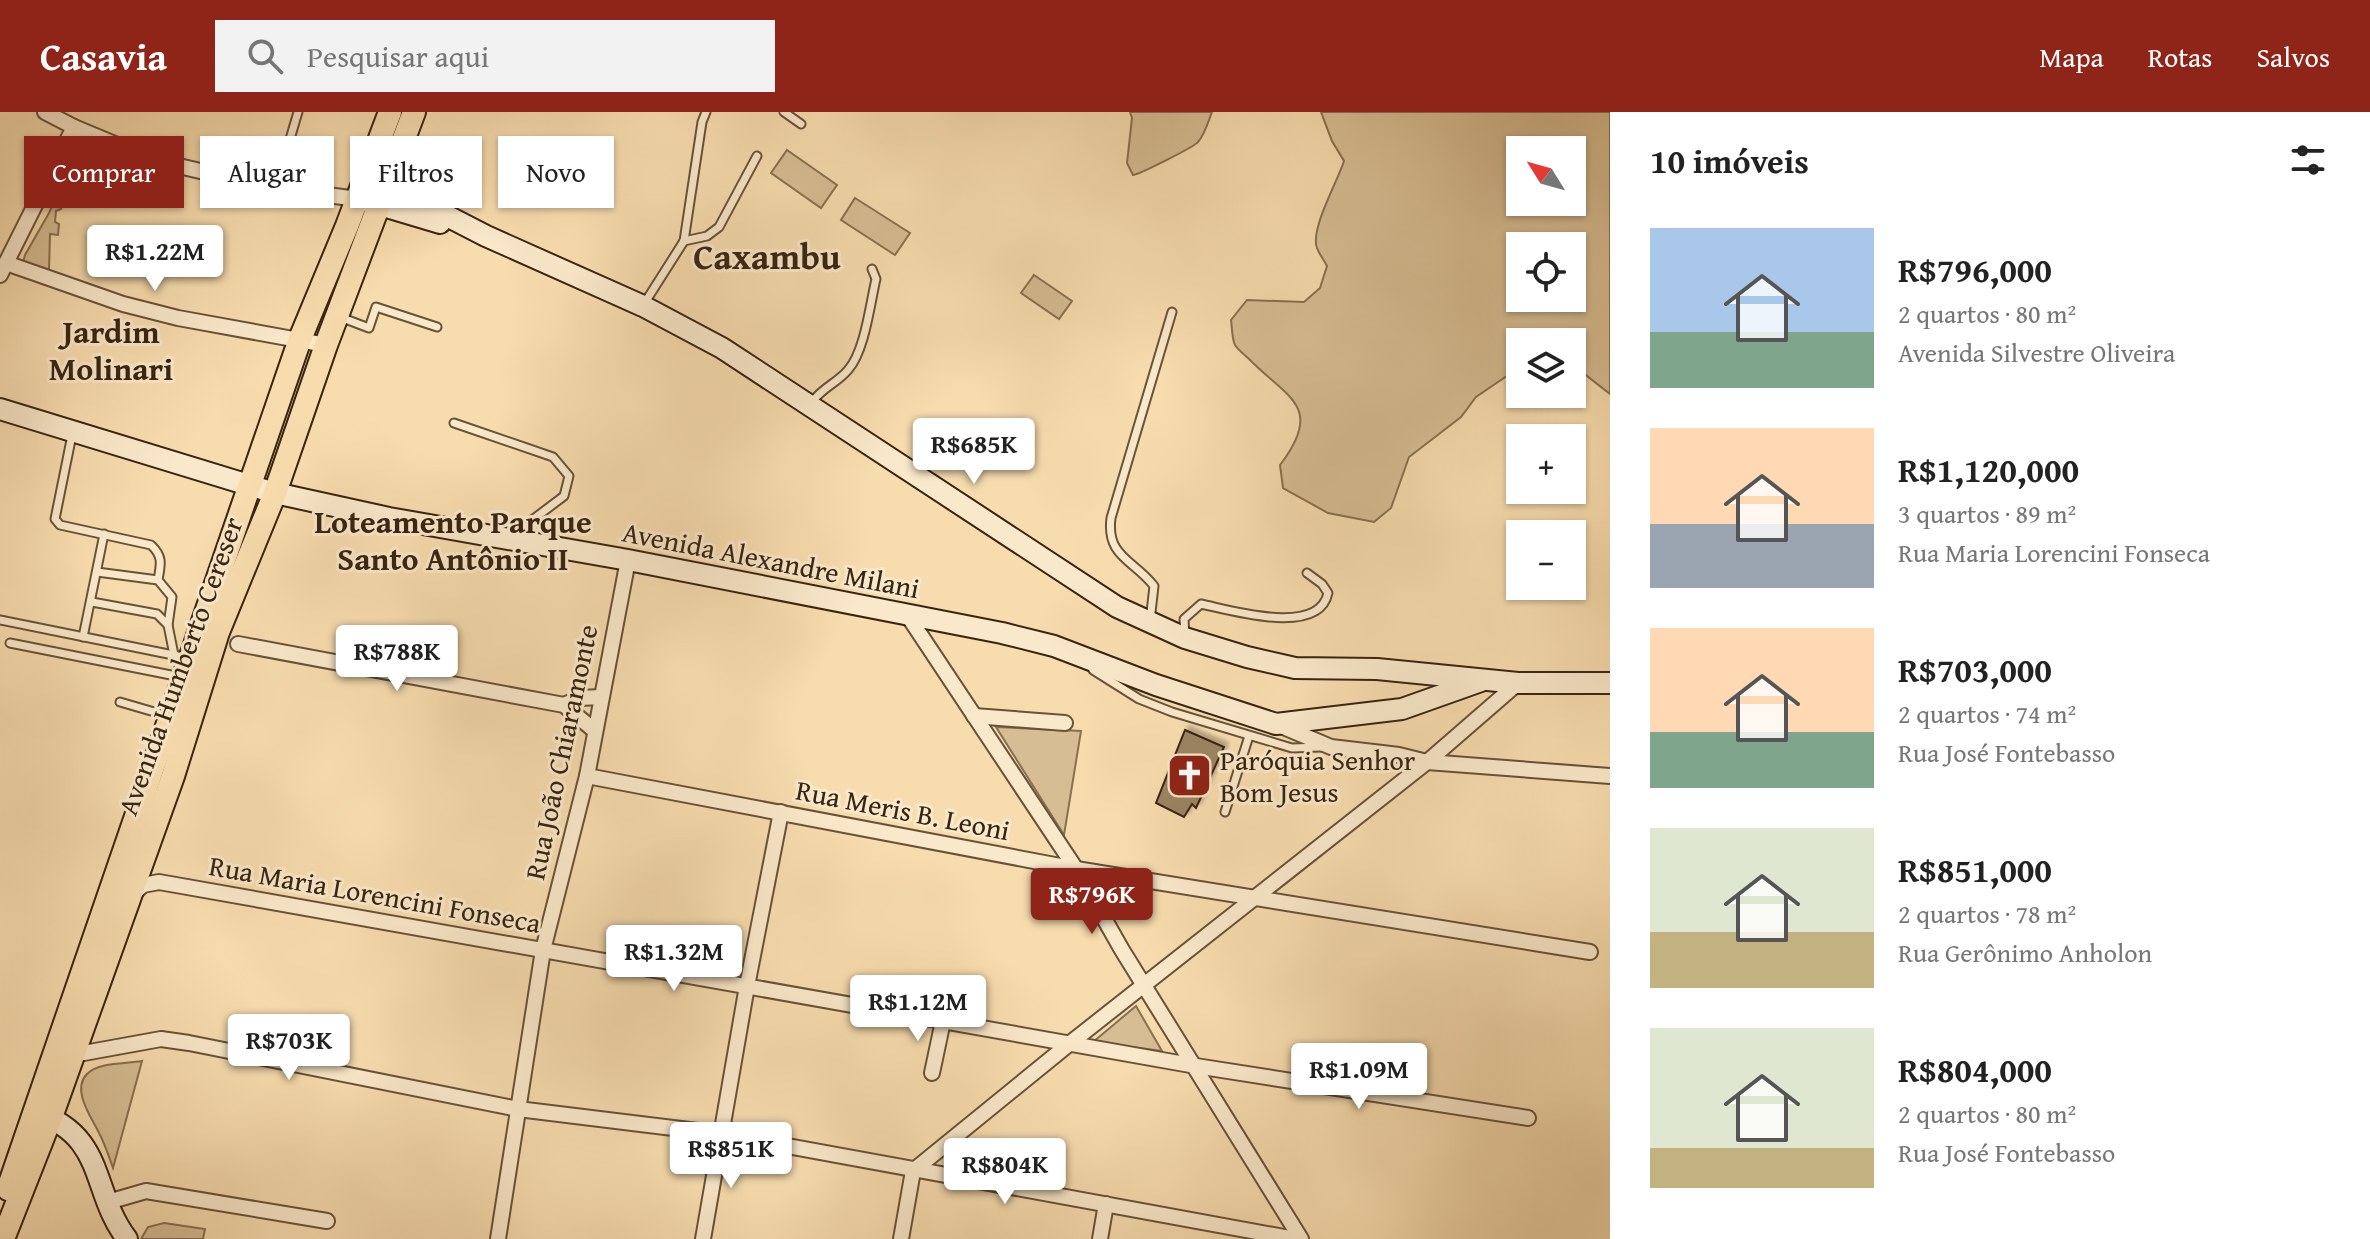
<!DOCTYPE html>
<html lang="pt">
<meta charset="utf-8">
<style>
body{margin:0;font-family:"Gentium Book Plus",serif;background:#f2f2f2;color:#222;height:100vh;display:flex;flex-direction:column;font-size:30px;white-space:nowrap}
*{box-sizing:border-box;margin:0}
p{font-size:26px;color:#767676}
.icon{flex:none;width:44px;height:44px;fill:none;stroke:currentColor;stroke-width:2;stroke-linecap:round;stroke-linejoin:round}
.map{position:relative;flex:1;overflow:hidden}
.side{display:flex;flex-direction:column;background:#fff;width:760px}
.side>*{flex:none}
.top-card{position:absolute;left:24px;top:24px;width:760px;height:72px;display:flex;gap:16px}
.needle{width:52px;rotate:307deg}
.controls{position:absolute;left:1506px;top:24px;display:grid;gap:16px}
.controls a{display:grid;place-items:center;width:80px;height:80px;border-radius:0px;background:#fff;box-shadow:0 2px 6px #0004;font-size:40px}
.price{position:absolute;translate:-50% -68px;padding:0 18px;border-radius:8px;background:#fff;color:#222;font-size:26px;line-height:52px;filter:drop-shadow(0 2px 4px #0008)}
.price::after{content:'';position:absolute;left:50%;top:48px;width:24px;height:18px;margin-left:-12px;background:inherit;clip-path:polygon(0 0,100% 0,50% 100%)}
.price.on{background:#8f2418;color:#fff}
ul{padding:0;list-style:none}
li{display:flex;align-items:center;gap:24px;height:200px;padding:0 40px}
li span{display:grid;place-items:center;flex:none;width:224px;height:160px;border-radius:0px;color:#555}
li>.icon{margin-inline-start:auto}
span .icon{width:96px;height:96px;fill:#fffc;stroke-width:1}
li b{font-size:34px}
h2{display:flex;justify-content:space-between;align-items:center;height:96px;padding:0 40px;font-size:34px}
.chip{padding:0 28px;border-radius:0px;background:#fff;box-shadow:0 2px 6px #0004;font-size:28px;line-height:72px}
.chip.on{background:#8f2418;color:#fff}
header{display:flex;align-items:center;gap:48px;box-sizing:border-box;height:112px;padding:0 40px;background:#8f2418;color:#fff}
header strong{font-size:38px}
nav{display:flex;gap:44px;margin-inline-start:auto;font-size:28px}
.search{width:560px;height:72px;background:#f2f2f2;display:flex;align-items:center;gap:20px;box-sizing:border-box;padding:0 28px;border-radius:0px;color:#767676;font-size:30px}
main{display:flex;flex:1;min-height:0}
.map>svg:first-child{display:block}
.green{fill:#d7bd93;stroke:#887052;stroke-width:2;fill-rule:evenodd}
.building{fill:#9b8463;stroke:#382412;stroke-width:2;filter:url(#shadow)}
.lines{fill:none;stroke-linecap:round;stroke-linejoin:round}
.lane-casing{stroke:#685239;stroke-width:11}
.street-casing{stroke:#685239;stroke-width:18}
.secondary-casing{stroke:#382412;stroke-width:24}
.primary-casing{stroke:#382412;stroke-width:26}
.lane{stroke:#fae8ca;stroke-width:7}
.street{stroke:#fae8ca;stroke-width:14}
.secondary{stroke:#fae8ca;stroke-width:20}
.primary{stroke:#f7dcae;stroke-width:22}
.labels{text-anchor:middle;stroke-width:6;stroke-linejoin:round;paint-order:stroke}
.street-label{font-size:28px;fill:#382412;stroke:#fae8ca}
.poi-label{font-size:28px;fill:#382412;stroke:#fae8ca;text-anchor:start}
.quarter-label{font-size:32px;font-weight:bold;fill:#382412;stroke:#fae8ca}
.district-label{font-size:36px;font-weight:bold;fill:#382412;stroke:#fae8ca}
</style>
<header>
<strong>Casavia</strong>
<div class="search"><svg class="icon" aria-label="search" viewBox="0 0 24 24"><circle cx="10" cy="10" r="6"/><path d="M15 15l6 6"/></svg>Pesquisar aqui</div>
<nav><a>Mapa</a><a>Rotas</a><a>Salvos</a></nav>
</header>
<main>
<div class="map">
<svg width="1610" height="1127" viewBox="0 0 1610 1127">
<defs>
<filter id="shadow"><feDropShadow dx="4" dy="-4" stdDeviation="2" flood-color="#0004"/></filter>
</defs>
<rect width="100%" height="100%" fill="#f7dcae"/>
<filter id="stains"><feTurbulence type="fractalNoise" baseFrequency=".0025" numOctaves="4"/><feColorMatrix values="0 0 0 0 .2 0 0 0 0 .09 0 0 0 0 .02 0 0 0 .5 -.17"/></filter>
<radialGradient id="worn" r=".72"><stop offset=".6" stop-color="#630" stop-opacity="0"/><stop offset="1" stop-color="#630" stop-opacity=".3"/></radialGradient>
<g class="green">
<path d="M1130,0H1212C1208,10 1205,22 1198,30C1194,35 1138,63 1133,63L1127,51L1132,6Z"/>
<path d="M1321,0H1610V282L1578,257L1572,255V230H1520V255L1476,285L1461,305L1409,345L1391,396L1374,410L1328,401L1283,376L1280,353C1325,294 1287,286 1249,247C1245,243 1238,238 1235,233C1232,227 1232,215 1231,208L1247,188L1304,190L1320,176L1327,154C1324,148 1319,142 1317,136C1310,117 1337,71 1344,49L1332,29ZM1572,38V90H1520V38ZM1572,134V186H1520V134Z"/>
<path d="M787,38L837,73L821,96L771,61Z"/>
<path d="M78,53L109,67L104,79L78,70L72,90L64,87L61,97L56,99L55,110L59,112L58,123L50,122L49,158L28,154L23,150L25,143L49,101L67,59Z"/>
<path d="M855,86L910,121L895,143L841,108Z"/>
<path d="M1034,163L1072,189L1059,207L1021,181Z"/>
<path d="M996,615L1081,619L1064,723Z"/>
<path d="M1136,894L1162,939L1093,930Z"/>
<path d="M142,949L113,1056C109,1045 105,1032 99,1021C92,1006 71,978 87,962C99,950 126,952 142,949Z"/>
<path d="M164,1111L205,1117L203,1127H141L148,1115Z"/>
</g>
<path class="building" d="M1185,618L1224,635L1196,696L1192,692L1184,705L1156,691Z"/>
<g class="lines">
<defs>
<g id="lane">
<path d="M784,0L801,12"/>
<path d="M273,76L280,61L298,0"/>
<path d="M684,129L707,124L719,115L757,44"/>
<path d="M644,192L684,129L702,10L706,0"/>
<path d="M340,205L369,216L376,195L437,215"/>
<path d="M811,291C824,274 836,272 848,258C865,239 870,192 876,167L872,157"/>
<path d="M454,311L553,345L569,364L564,384L511,424"/>
<path d="M72,323L55,407L60,413L151,433C163,444 161,452 158,468"/>
<path d="M97,460L158,468L172,485L168,513"/>
<path d="M92,490L157,502L168,513L174,543"/>
<path d="M0,508L188,546"/>
<path d="M1150,509L1154,474C1134,448 1106,445 1111,406L1172,200"/>
<path d="M1185,524L1184,507L1201,492C1231,498 1319,525 1328,481L1322,472L1307,461"/>
<path d="M83,525L104,422"/>
<path d="M10,531L181,565"/>
<path d="M1093,558L1139,587L1172,600L1292,636L1321,635"/>
<path d="M120,590L168,604"/>
<path d="M1225,700L1249,624"/>
</g>
<g id="street">
<path d="M45,0L74,15L153,48L273,76L358,87"/>
<path d="M6,151L123,192L178,206L326,233"/>
<path d="M0,163L74,15"/>
<path d="M908,504L1076,757L1122,838L1301,1127"/>
<path d="M238,532L564,593L595,619"/>
<path d="M564,593L580,586L601,585"/>
<path d="M974,604L1065,611"/>
<path d="M1281,614L1331,635L1399,643L1427,650L1610,664"/>
<path d="M587,664L1076,757L1590,840"/>
<path d="M133,782L143,773L159,770L1196,954L1528,1006"/>
<path d="M72,930L74,936L84,941L161,927L189,931L518,997L722,1022L1295,1127"/>
<path d="M932,961L943,909"/>
<path d="M108,1090L146,1079L327,1109"/>
<path d="M498,1127L543,838L587,664L628,448"/>
<path d="M703,1127L747,874L781,700"/>
<path d="M901,1127L913,1059L1069,932L1427,650L1518,571"/>
<path d="M1100,1127L1106,1092"/>
</g>
<g id="secondary">
<path d="M387,73L486,124L643,194L722,236L1117,495L1185,526L1247,545L1295,556L1377,557L1518,571H1610"/>
<path d="M363,88L440,111"/>
<path d="M0,297L275,381L389,406L628,448L1002,521L1054,534L1156,573L1276,612L1402,597L1481,569"/>
<path d="M35,1000C107,1024 90,1078 127,1127"/>
</g>
<g id="primary">
<path d="M8,1077L300,227L347,114L390,0"/>
<path d="M3,1127L51,1005L173,664L218,520L275,381L326,233L414,0"/>
</g>
</defs>
<use href="#lane" class="lane-casing"/>
<use href="#street" class="street-casing"/>
<use href="#secondary" class="secondary-casing"/>
<use href="#primary" class="primary-casing"/>
<use href="#lane" class="lane"/>
<use href="#street" class="street"/>
<use href="#secondary" class="secondary"/>
<use href="#primary" class="primary"/>
</g>
<defs>
<symbol id="church-square" viewBox="-11 -11 22 22"><rect x="-9" y="-9" width="18" height="18" rx="4" fill="#8f2418" stroke="#fae8ca"/><path d="M-1.2-6h2.4v3.5h3.3v2.4h-3.3V6h-2.4V-.1h-3.3v-2.4h3.3Z" fill="#fff"/></symbol>
</defs>
<g fill-rule="evenodd">
<use href="#church-square" x="1164" y="638" width="51" height="51"/>
</g>
<g class="labels">
<g class="street-label">
<text transform="translate(771 448) rotate(11)" y="10">Avenida Alexandre Milani</text>
<text transform="translate(180 554) rotate(-70)" y="10">Avenida Humberto Cereser</text>
<text transform="translate(561 640) rotate(-78)" y="10">Rua João Chiaramonte</text>
<text transform="translate(903 698) rotate(11)" y="10">Rua Meris B. Leoni</text>
<text transform="translate(375 782) rotate(10)" y="10">Rua Maria Lorencini Fonseca</text>
</g>
<g class="poi-label">
<text x="1220" y="658">Paróquia Senhor<tspan x="1220" dy="32">Bom Jesus</tspan></text>
</g>
<g class="quarter-label">
<text x="111" y="231">Jardim<tspan x="111" dy="37">Molinari</tspan></text>
<text x="453" y="421">Loteamento Parque<tspan x="453" dy="37">Santo Antônio II</tspan></text>
</g>
<g class="district-label">
<text x="767" y="157">Caxambu</text>
</g>
</g>
<rect width="100%" height="100%" filter="url(#stains)"/>
<rect width="100%" height="100%" fill="url(#worn)"/>
</svg>
<div class="controls">
<a><svg class="needle" viewBox="-14 -14 28 28"><path d="M0-13l5 13h-10z" fill="#e53935"/><path d="M0 13l5-13h-10z" fill="#767676"/></svg></a>
<a><svg class="icon" aria-label="locate" viewBox="0 0 24 24"><circle cx="12" cy="12" r="6"/><path d="M12 2v4M12 18v4M2 12h4M18 12h4"/></svg></a>
<a><svg class="icon" aria-label="layers" viewBox="0 0 24 24"><path d="M12 4l9 5-9 5-9-5zM3 14l9 5 9-5"/></svg></a>
<a>+</a>
<a>−</a>
</div>
<b class="price" style="left:155px;top:181px">R$1.22M</b>
<b class="price" style="left:974px;top:374px">R$685K</b>
<b class="price" style="left:397px;top:581px">R$788K</b>
<b class="price on" style="left:1092px;top:824px">R$796K</b>
<b class="price" style="left:674px;top:881px">R$1.32M</b>
<b class="price" style="left:918px;top:931px">R$1.12M</b>
<b class="price" style="left:289px;top:970px">R$703K</b>
<b class="price" style="left:1359px;top:999px">R$1.09M</b>
<b class="price" style="left:731px;top:1078px">R$851K</b>
<b class="price" style="left:1005px;top:1094px">R$804K</b>
<div class="top-card">
<a class="chip on">Comprar</a>
<a class="chip">Alugar</a>
<a class="chip">Filtros</a>
<a class="chip">Novo</a>
</div>
</div>
<section class="side">
<h2>10 imóveis<svg class="icon" aria-label="filters" viewBox="0 0 24 24"><path d="M4 7h16M4 17h16"/><circle cx="9" cy="7" r="2"/><circle cx="15" cy="17" r="2"/></svg></h2>
<ul>
<li><span style="background:linear-gradient(#a9c7e8 65%,#7fa58c 0)"><svg class="icon" aria-label="home" viewBox="0 0 24 24"><path d="M3 11l9-7 9 7M6 9v11h12V9"/></svg></span><div><b>R$796,000</b><p>2 quartos · 80 m²</p><p>Avenida Silvestre Oliveira</p></div></li>
<li><span style="background:linear-gradient(#ffd9b3 60%,#9aa5b1 0)"><svg class="icon" aria-label="home" viewBox="0 0 24 24"><path d="M3 11l9-7 9 7M6 9v11h12V9"/></svg></span><div><b>R$1,120,000</b><p>3 quartos · 89 m²</p><p>Rua Maria Lorencini Fonseca</p></div></li>
<li><span style="background:linear-gradient(#ffd9b3 65%,#7fa58c 0)"><svg class="icon" aria-label="home" viewBox="0 0 24 24"><path d="M3 11l9-7 9 7M6 9v11h12V9"/></svg></span><div><b>R$703,000</b><p>2 quartos · 74 m²</p><p>Rua José Fontebasso</p></div></li>
<li><span style="background:linear-gradient(#dfe7d0 65%,#c2b280 0)"><svg class="icon" aria-label="home" viewBox="0 0 24 24"><path d="M3 11l9-7 9 7M6 9v11h12V9"/></svg></span><div><b>R$851,000</b><p>2 quartos · 78 m²</p><p>Rua Gerônimo Anholon</p></div></li>
<li><span style="background:linear-gradient(#dfe7d0 75%,#c2b280 0)"><svg class="icon" aria-label="home" viewBox="0 0 24 24"><path d="M3 11l9-7 9 7M6 9v11h12V9"/></svg></span><div><b>R$804,000</b><p>2 quartos · 80 m²</p><p>Rua José Fontebasso</p></div></li>
</ul>
</section>
</main>
